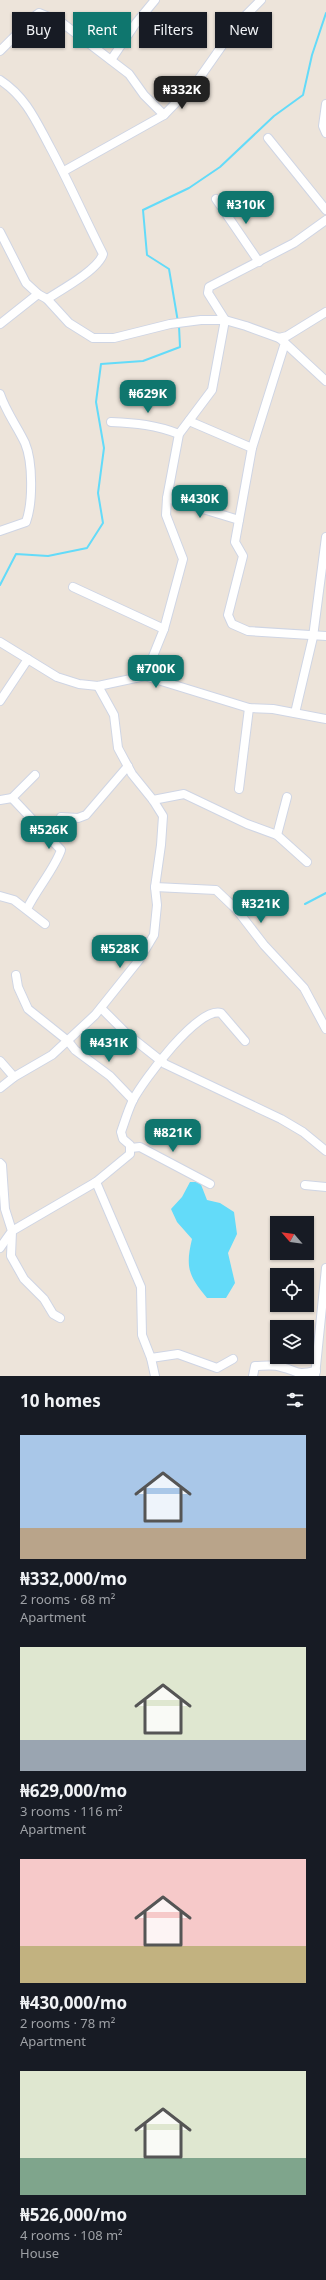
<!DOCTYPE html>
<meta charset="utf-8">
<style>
body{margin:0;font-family:"Noto Sans",sans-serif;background:#242831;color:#f1f3f6;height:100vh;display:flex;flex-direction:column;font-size:15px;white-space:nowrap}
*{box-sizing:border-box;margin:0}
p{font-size:13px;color:#9ea1a6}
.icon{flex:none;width:22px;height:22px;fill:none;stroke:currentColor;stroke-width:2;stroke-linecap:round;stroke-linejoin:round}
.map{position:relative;height:1376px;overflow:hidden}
.side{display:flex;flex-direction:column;background:#171b24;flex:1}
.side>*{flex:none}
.top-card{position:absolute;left:12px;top:12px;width:302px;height:36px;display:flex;gap:8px}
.needle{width:26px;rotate:298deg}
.controls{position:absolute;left:270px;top:1216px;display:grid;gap:8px}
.controls a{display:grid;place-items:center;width:44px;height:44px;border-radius:0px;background:#171b24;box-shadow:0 1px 3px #0004;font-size:20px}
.price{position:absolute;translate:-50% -34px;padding:0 9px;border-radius:8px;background:#0f766e;color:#fff;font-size:13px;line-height:26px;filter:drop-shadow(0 1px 2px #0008)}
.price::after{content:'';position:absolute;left:50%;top:24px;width:12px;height:9px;margin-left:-6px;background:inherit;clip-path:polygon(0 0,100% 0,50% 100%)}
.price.selected{background:#222;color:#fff}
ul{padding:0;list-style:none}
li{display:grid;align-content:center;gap:8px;height:212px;padding:0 20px}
li span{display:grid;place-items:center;height:124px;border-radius:0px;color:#555}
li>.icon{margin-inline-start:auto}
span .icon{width:72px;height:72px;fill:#fffc;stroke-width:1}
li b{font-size:17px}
h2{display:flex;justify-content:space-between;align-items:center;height:48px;padding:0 20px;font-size:17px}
.chip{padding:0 14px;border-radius:0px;background:#171b24;box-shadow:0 1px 3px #0004;font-size:14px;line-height:36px}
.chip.selected{background:#0f766e;color:#fff}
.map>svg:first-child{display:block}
.water{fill:#63dbf9}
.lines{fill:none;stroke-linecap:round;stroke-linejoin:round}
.stream{stroke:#63dbf9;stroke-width:2}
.minor-casing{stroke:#cfd5e4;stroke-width:10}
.minor{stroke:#fff;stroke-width:8}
</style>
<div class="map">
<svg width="326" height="1376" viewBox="0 0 326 1376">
<rect width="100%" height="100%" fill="#ede4da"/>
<path class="water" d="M190,1182H200L207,1200L220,1203L234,1212L237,1234L228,1253L235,1283L226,1298H207C189,1276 185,1268 192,1239L177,1222L171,1209L182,1197Z"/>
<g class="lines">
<g class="stream">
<path d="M178,322L169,269L147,255L143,210L189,188L220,167L274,116L303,95L312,55L326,13"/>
<path d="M0,585L16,554L48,556L87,548L103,523L98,493L104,448L96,402L101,364L143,361L180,347L179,326"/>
<path d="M305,904L326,893"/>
</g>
<defs>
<g id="minor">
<path d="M0,51L35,16L39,13L61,22L129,74L144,95L164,115"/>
<path d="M111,60L136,23L155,0"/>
<path d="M0,80C26,97 36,121 50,147C69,182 85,219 103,254C98,270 61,290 47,299"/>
<path d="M326,104L323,126L326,133"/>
<path d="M268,138L326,210"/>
<path d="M64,171L164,115L198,80L238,23L261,0"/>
<path d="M216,199L259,262"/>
<path d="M0,232L26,283L38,294L47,299L69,323L93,338H114L170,324L201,320H225L246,326L279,338L287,336L326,312"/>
<path d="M0,324L38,294"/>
<path d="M279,338L285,343L252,448L235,542L243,556L228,615L232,624L248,631L326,636"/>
<path d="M285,343L326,381"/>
<path d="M0,394C6,412 17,426 25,443C33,462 33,503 26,522L0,531"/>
<path d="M189,421L252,448"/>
<path d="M111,422C136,423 156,425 179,434"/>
<path d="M167,498L239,520"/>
<path d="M73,587L164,629"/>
<path d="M0,642L57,677L79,684L98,686L145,676L249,708L273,709L326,719"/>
<path d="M145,676L164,629L183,559L166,515L167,498L179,434L212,390L225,320L208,293L209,287L294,243L326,220"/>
<path d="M0,701L28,659"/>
<path d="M295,713L313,637L326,537"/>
<path d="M239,789L249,708"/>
<path d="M12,798L61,850C55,868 36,890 27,909"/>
<path d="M0,800L12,798L35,775"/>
<path d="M153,800L184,794L247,824L277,835L307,862"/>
<path d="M61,817L78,818L86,815L128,766"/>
<path d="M277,835L287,797"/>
<path d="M155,887L216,890L237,910L264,945L304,988L326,1029"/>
<path d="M0,896L14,900L45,924"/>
<path d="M16,975L18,987L28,1009L68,1041L75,1050L110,1076L133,1100"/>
<path d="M101,1008L127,1034L165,1064L281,1119L303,1132L326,1151"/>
<path d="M0,1061L14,1077"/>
<path d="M0,1088L14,1077L52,1055L95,1015L139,960L154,935L157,905L155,887L161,845L163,816L153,800L132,774L118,748L114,715L98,686"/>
<path d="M131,1148L140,1147L210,1184"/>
<path d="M0,1163L2,1165L5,1209L12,1231L0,1248"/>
<path d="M96,1182L141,1287L142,1335L151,1358L155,1376"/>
<path d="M305,1185L326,1187"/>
<path d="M60,1318L53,1314L44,1299L24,1279L11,1256L12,1231L96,1182L130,1154V1145L123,1139L121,1132C125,1121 128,1110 133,1100C143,1081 198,1006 221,1013L245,1041"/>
<path d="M151,1358L178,1354L217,1368L233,1359"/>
<path d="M253,1376L255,1366C263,1366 273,1364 281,1367C299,1371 294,1376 316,1371"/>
<path d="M315,1376L326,1268"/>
</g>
</defs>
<use href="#minor" class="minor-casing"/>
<use href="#minor" class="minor"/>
</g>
</svg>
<div class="controls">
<a><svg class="needle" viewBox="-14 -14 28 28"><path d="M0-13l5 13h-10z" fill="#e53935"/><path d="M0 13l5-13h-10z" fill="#9ea1a6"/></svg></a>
<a><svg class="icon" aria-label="locate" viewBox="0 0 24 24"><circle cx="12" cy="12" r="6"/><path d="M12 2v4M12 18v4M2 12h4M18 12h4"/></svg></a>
<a><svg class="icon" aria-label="layers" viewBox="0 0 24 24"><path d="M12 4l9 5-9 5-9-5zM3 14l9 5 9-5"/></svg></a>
</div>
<b class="price selected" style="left:182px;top:110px">₦332K</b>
<b class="price" style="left:246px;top:225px">₦310K</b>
<b class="price" style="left:148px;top:414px">₦629K</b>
<b class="price" style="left:200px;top:519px">₦430K</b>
<b class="price" style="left:156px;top:689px">₦700K</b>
<b class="price" style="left:49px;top:850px">₦526K</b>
<b class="price" style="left:261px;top:924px">₦321K</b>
<b class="price" style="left:120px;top:969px">₦528K</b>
<b class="price" style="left:109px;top:1063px">₦431K</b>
<b class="price" style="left:173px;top:1153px">₦821K</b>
<div class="top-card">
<a class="chip">Buy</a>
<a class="chip selected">Rent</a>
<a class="chip">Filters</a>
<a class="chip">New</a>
</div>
</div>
<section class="side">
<h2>10 homes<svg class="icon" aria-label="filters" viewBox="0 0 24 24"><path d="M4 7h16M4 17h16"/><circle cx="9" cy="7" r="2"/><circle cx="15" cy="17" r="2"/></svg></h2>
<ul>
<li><span style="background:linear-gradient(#a9c7e8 75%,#b9a48a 0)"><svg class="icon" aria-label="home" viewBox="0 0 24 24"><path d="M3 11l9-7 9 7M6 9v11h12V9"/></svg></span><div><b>₦332,000/mo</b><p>2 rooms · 68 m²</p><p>Apartment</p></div></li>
<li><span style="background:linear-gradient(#dfe7d0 75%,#9aa5b1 0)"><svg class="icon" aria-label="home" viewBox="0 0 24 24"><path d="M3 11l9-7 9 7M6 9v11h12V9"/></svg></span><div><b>₦629,000/mo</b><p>3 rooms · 116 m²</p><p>Apartment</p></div></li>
<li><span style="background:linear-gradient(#f6c9c9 70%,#c2b280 0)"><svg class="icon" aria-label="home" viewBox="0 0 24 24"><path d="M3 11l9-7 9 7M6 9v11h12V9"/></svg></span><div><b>₦430,000/mo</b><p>2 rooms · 78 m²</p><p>Apartment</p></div></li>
<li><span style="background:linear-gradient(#dfe7d0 70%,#7fa58c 0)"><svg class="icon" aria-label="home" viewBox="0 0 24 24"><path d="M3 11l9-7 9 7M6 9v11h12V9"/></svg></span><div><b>₦526,000/mo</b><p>4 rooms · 108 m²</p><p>House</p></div></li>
</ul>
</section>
